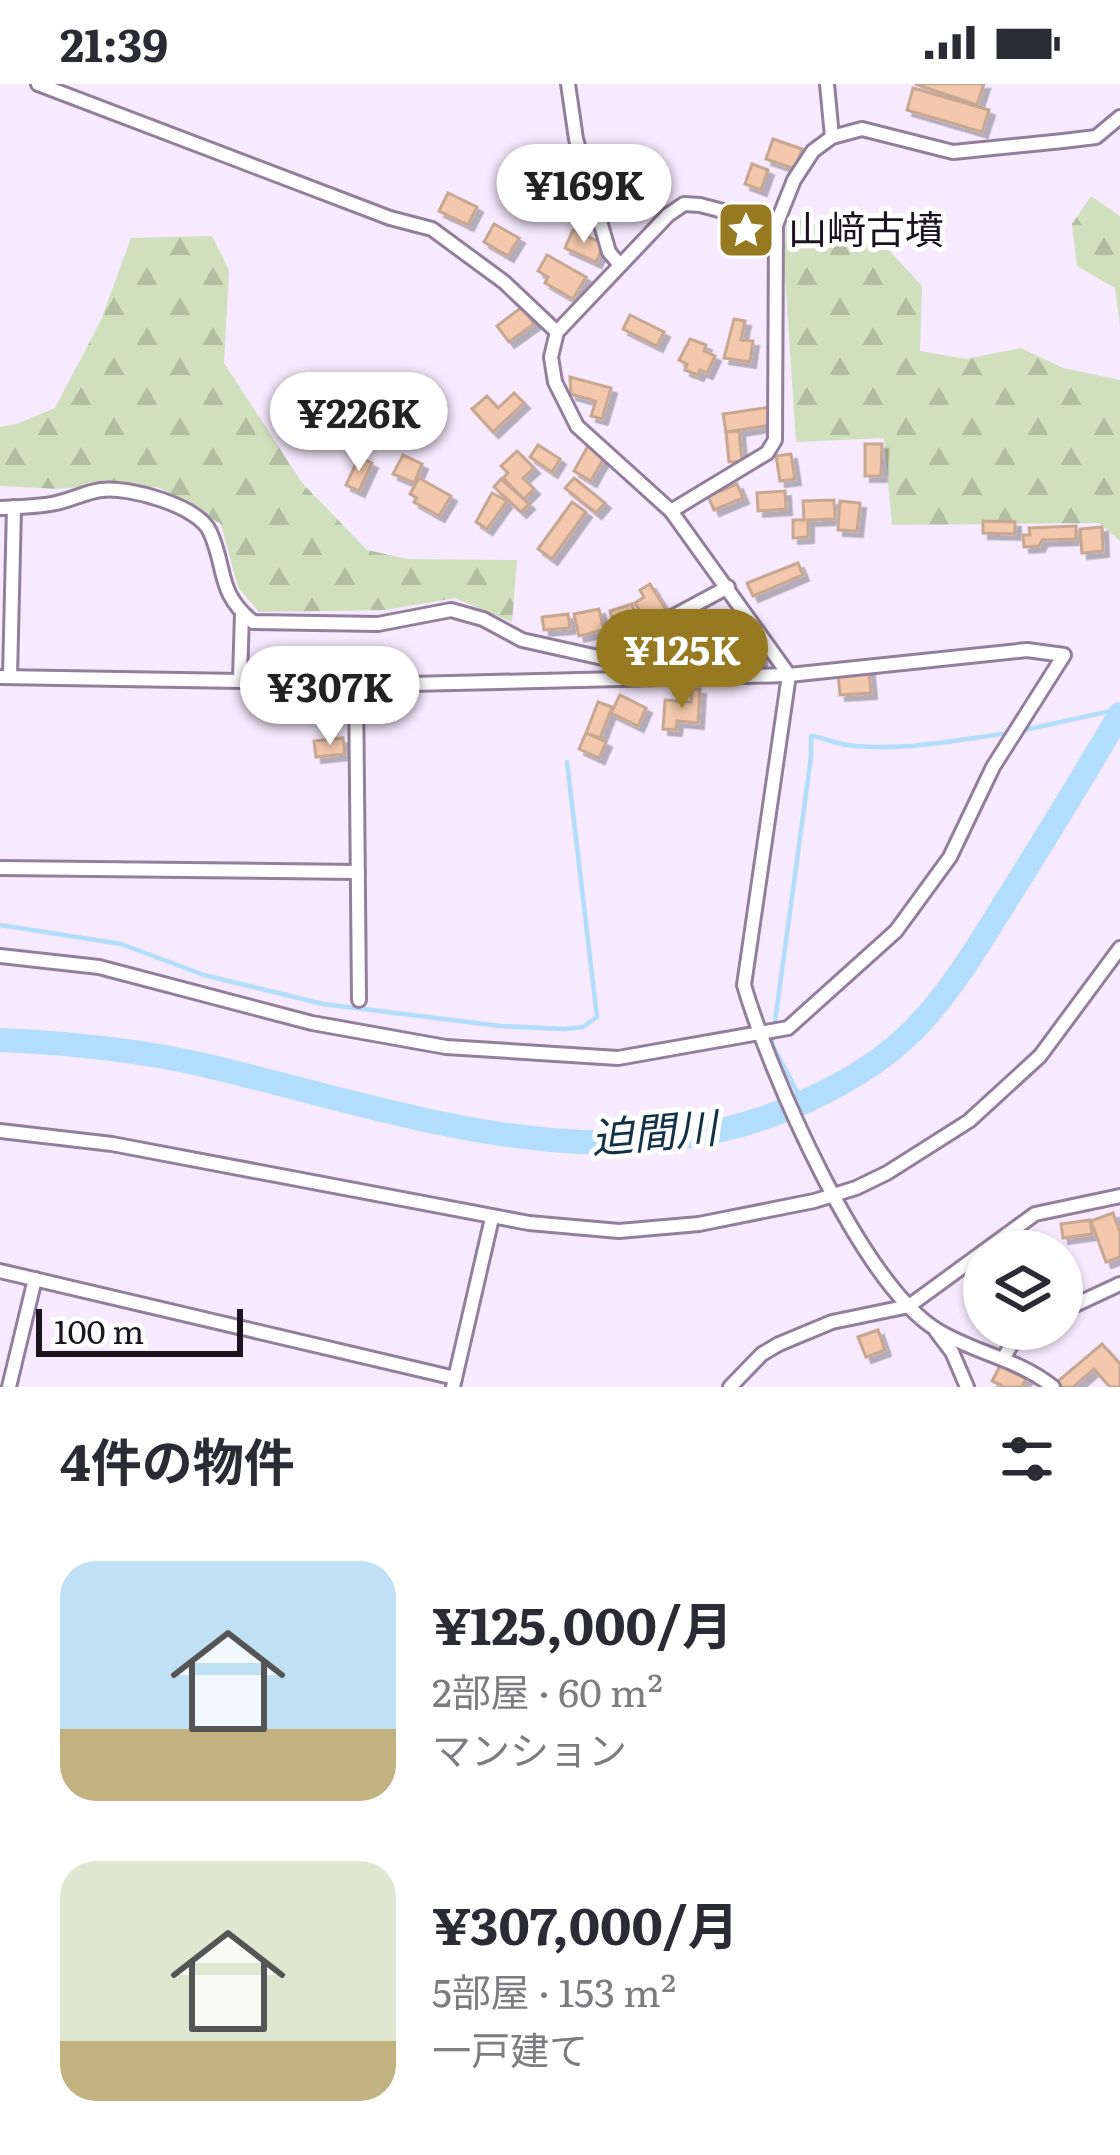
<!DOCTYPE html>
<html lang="ja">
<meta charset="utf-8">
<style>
body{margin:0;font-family:Literata,"Noto Sans JP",serif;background:#f2f2f3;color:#2b2b33;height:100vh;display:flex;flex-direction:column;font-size:45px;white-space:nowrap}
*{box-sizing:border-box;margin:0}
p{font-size:39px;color:#7c7c81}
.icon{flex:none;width:66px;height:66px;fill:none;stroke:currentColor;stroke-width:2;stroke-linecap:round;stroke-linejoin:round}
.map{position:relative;height:1303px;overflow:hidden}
.panel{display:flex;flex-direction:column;background:#fff;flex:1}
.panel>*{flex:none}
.fabs{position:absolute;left:963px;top:1146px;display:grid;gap:24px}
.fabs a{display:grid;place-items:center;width:120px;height:120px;border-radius:50%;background:#fff;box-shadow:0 3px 9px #0004;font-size:60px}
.scale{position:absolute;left:36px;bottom:30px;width:207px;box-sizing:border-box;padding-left:12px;border:6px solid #1b131e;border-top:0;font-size:33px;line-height:42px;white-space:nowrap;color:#1b131e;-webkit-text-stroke:9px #fff;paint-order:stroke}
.price{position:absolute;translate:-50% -102px;padding:0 27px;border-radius:42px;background:#fff;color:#222;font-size:39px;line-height:78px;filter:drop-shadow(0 3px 6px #0008)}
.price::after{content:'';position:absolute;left:50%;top:72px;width:36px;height:27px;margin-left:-18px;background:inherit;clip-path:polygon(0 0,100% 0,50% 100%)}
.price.active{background:#977922;color:#fff}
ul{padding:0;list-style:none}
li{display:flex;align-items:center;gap:36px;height:300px;padding:0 60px}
li span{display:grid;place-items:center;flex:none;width:336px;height:240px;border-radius:36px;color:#555}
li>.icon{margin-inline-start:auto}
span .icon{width:144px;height:144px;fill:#fffc;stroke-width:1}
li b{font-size:51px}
h2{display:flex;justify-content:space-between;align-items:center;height:144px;padding:0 60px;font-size:51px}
.status{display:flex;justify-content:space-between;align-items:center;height:84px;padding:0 60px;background:#fff;direction:ltr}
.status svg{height:33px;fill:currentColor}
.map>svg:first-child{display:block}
.forest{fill:url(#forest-firs)}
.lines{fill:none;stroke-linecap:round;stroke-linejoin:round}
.stream{stroke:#b3ddfc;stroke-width:4.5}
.river{stroke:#b3ddfc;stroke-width:24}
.building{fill:#f4c8ad;stroke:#c8a792;stroke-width:3;filter:url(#shadow)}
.minor-casing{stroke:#937f9c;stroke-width:18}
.minor{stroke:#fff;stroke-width:12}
.labels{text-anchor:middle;stroke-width:10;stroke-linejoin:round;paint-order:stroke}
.poi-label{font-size:39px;fill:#1b131e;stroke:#fff;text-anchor:start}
.water-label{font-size:42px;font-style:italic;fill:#103147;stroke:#fff}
</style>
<div class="status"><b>21:39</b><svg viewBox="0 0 49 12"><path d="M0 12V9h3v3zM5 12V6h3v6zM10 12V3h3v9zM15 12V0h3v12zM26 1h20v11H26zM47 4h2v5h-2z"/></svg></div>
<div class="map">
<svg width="1120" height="1303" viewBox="0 0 1120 1303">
<defs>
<pattern id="forest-firs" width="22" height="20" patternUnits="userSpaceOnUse" patternTransform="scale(3)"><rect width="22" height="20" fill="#d0dfbd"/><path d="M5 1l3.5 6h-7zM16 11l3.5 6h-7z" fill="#b2bea2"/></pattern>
<filter id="shadow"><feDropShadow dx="5.5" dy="5.5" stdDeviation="0" flood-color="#0004"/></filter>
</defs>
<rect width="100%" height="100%" fill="#f7eafe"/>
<g class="forest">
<path d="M1091,112L1120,132V242L1115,204L1077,182L1072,140Z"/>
<path d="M787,132L888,165L922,202L920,267L966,275L1021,264L1063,284L1120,296V457L1099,439L892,441L884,354L796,358L784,177Z"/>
<path d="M212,152L229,186L224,279L303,400L367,466L407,475L517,476L512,538L455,514L385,526L259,528L238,503L221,440L160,404L118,399L58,405L0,402V343L17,340L55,324L101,236L131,154Z"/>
</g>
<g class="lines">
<g class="stream">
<path d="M1020,647L1120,625"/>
<path d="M0,841L121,860L204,891L323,920L500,942L564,945L583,943L597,933L567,678"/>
<path d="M803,1019L772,960L811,673V652C824,653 835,660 848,661C899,668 958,656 1009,649"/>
<path d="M1096,1123L1120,1119"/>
<path d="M925,1218L936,1209"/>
<path d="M778,1268L837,1243L904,1230"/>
</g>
<path class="river" d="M0,956C69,959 140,966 208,982C402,1028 608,1107 804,1018C846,999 892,971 923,936C955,901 981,857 1006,817C1045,755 1083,693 1120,630"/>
</g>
<g class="building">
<path d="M915,0H984L977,21Z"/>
<path d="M913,4L989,26L982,48L907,26Z"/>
<path d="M773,55L802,65L795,85L766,75Z"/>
<path d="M752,80L768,86L761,106L745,100Z"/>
<path d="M448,109L477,123L468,141L439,127Z"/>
<path d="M494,140L519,154L508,172L484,158Z"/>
<path d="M573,146L604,160L596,178L565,164Z"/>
<path d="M547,171L586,193L573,215L545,199L548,193L538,187Z"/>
<path d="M522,223L534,240L509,258L497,242Z"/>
<path d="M630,231L664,248L657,262L623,245Z"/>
<path d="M734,235L745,237L741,256L753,257L750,278L724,274Z"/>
<path d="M690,255L706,261L704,267L715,272L707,289L700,286L698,291L685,286L687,280L679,276Z"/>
<path d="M570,293L611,304L602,335L591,332L596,317L571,310Z"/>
<path d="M514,309L524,319L493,348L472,325L487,312L498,324Z"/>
<path d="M770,323L772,341L726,348L723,330Z"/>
<path d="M739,347L742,377L729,378L726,348Z"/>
<path d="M865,360H882L881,392H865Z"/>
<path d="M538,361L560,375L552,388L530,373Z"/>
<path d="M588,362L605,372L591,397L574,387Z"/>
<path d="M517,367L534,384L523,394L534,405L524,415L503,394L508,389L501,382Z"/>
<path d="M791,370L795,395L780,397L776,372Z"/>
<path d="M403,371L422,380L414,399L393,390Z"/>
<path d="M359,373L372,379L359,407L346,401Z"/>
<path d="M419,394L451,412L439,432L414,418L417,414L410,410Z"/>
<path d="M574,394L605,419L596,429L565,404Z"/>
<path d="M501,395L529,420L521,428L494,403Z"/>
<path d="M737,400L743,414L714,426L708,412Z"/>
<path d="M785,407L786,425L758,427L757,409Z"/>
<path d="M492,409L507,417L487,445L476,438Z"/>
<path d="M834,416L835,435L808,436V453L793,454V436H804L803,417Z"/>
<path d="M840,417L860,419L857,447L838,446Z"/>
<path d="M572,418L586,428L552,475L538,465Z"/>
<path d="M983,437L1015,438V450L983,449Z"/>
<path d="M1076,442V455L1042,456L1039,462L1024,463L1023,451H1030L1029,444Z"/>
<path d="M1102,443L1103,467L1082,469L1080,445Z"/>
<path d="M798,479L803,491L753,512L747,499Z"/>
<path d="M650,500L666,526L646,537L635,519L644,513L640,506Z"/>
<path d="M632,520L637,536L615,543L610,527Z"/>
<path d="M599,525L604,546L579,552L574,530Z"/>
<path d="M568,530L570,544L544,546L542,533Z"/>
<path d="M730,560L761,561V578L729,577Z"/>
<path d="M869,586L871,609L840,611L838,589Z"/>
<path d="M692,605H700L698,639L677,637L676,646L663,645L665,616L691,618Z"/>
<path d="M620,611L646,624L638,642L611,629Z"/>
<path d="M598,618L612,623L600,654L586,649Z"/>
<path d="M586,649L606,658L599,674L579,665Z"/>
<path d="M343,654L345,670L316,673L314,657Z"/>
<path d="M1113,1129L1120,1148V1173L1106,1178L1091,1137Z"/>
<path d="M1090,1136L1092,1150L1063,1154L1061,1140Z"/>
<path d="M878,1246L885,1266L866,1273L858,1253Z"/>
<path d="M1102,1260L1120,1280V1303H1110L1094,1285L1073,1303H1061L1057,1298Z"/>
<path d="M1000,1282L1026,1295L1021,1303H1005L992,1297Z"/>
</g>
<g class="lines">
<defs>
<g id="minor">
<path d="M38,0L390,134L432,145L504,198L557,248"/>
<path d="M568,0L576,55L609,168L619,180"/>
<path d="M827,0L832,53"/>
<path d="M776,141L700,121L684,120L668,131L557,248L551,273L555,298L577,342L671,427L789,591L744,901C769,987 860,1199 937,1246C974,1269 1019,1275 1053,1303"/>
<path d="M0,424C18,423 38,423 56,419C71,416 86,408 101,406C128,402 199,422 210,448C227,485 216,508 253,538L378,540L451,526L483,535L522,556L616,577"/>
<path d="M671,427L767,369L775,356L776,141L794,96L813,67L832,53L862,45L953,68L1063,57L1096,53L1120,33"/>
<path d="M616,582V577L661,539L728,503"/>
<path d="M0,593L410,600L789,591L1027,566L1064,571L993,683L950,773L896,847L788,944L618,974L446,963L312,939L99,883L0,872"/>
<path d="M10,593L14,423"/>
<path d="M240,595L242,529"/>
<path d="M356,597L359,916"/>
<path d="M0,784L358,788"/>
<path d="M0,1047L112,1060L529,1139L619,1147L699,1140L814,1117L856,1104L887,1089L969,1037L1040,972L1120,864"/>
<path d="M0,1187L455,1294"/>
<path d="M1062,1227L1120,1200"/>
<path d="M936,1247L952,1268L967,1303"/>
<path d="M1003,1275L1011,1261L1031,1245"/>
<path d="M9,1303L35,1195"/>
<path d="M453,1303L492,1134"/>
<path d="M730,1303L762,1270L779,1260L832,1238L909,1222L1035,1130L1120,1112"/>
</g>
</defs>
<use href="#minor" class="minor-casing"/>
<use href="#minor" class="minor"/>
</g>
<defs>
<symbol id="sight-square" viewBox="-11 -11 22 22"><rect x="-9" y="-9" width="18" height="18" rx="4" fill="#977922" stroke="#fff"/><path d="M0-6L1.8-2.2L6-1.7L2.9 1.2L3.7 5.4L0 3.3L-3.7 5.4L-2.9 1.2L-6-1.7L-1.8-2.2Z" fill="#fff"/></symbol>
</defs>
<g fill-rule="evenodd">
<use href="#sight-square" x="713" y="113" width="66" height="66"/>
</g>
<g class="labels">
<g class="poi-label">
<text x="788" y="160">山﨑古墳</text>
</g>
<g class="water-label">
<text transform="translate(654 1049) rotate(-5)" y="15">迫間川</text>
</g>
</g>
</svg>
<div class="fabs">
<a><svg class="icon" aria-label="layers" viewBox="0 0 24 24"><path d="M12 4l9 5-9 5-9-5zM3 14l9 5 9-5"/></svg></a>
</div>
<div class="scale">100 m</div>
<b class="price" style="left:584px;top:162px">¥169K</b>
<b class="price" style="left:359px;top:390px">¥226K</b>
<b class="price active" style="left:682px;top:627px">¥125K</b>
<b class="price" style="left:330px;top:664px">¥307K</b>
</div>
<section class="panel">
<h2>4件の物件<svg class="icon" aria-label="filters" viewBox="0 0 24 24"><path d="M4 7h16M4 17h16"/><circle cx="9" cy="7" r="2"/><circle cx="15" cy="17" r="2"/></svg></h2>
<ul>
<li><span style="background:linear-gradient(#bfe0f5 70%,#c2b280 0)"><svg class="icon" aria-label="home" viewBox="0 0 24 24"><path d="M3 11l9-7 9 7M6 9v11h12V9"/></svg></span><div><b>¥125,000/月</b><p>2部屋 · 60 m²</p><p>マンション</p></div></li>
<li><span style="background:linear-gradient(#dfe7d0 75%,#c2b280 0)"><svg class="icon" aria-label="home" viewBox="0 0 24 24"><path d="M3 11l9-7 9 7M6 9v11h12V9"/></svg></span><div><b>¥307,000/月</b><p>5部屋 · 153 m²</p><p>一戸建て</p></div></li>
</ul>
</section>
